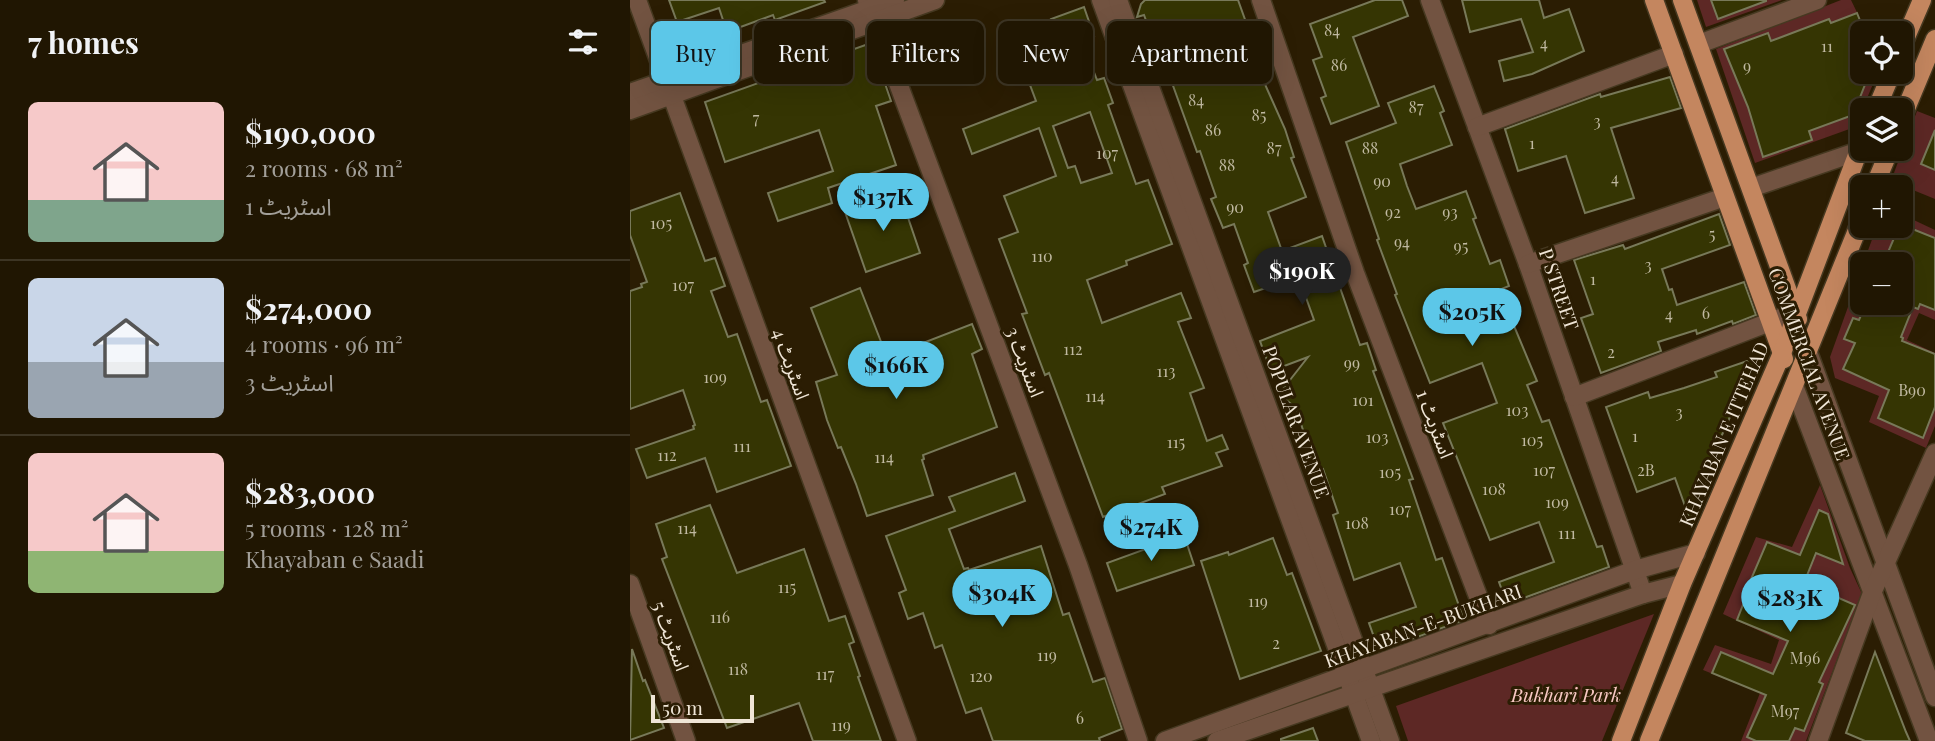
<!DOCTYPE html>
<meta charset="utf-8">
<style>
body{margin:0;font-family:"Playfair Display","Noto Sans Arabic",serif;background:#2d2311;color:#f1f3f6;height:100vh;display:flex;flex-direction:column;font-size:26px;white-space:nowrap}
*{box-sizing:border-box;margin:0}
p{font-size:23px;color:#a29f99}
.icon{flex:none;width:38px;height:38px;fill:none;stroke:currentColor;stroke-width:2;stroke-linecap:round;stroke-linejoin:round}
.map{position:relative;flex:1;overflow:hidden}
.drawer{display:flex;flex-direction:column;background:#201602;width:630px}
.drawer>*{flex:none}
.banner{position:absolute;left:21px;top:21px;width:665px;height:63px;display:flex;gap:14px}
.buttons{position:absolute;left:1220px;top:21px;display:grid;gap:14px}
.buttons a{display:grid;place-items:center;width:63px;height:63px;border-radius:10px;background:#201602;box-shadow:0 7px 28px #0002,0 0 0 2px #3d3524;font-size:35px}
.scale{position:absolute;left:21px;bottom:18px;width:103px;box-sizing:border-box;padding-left:7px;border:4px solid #efe5d6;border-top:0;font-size:19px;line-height:24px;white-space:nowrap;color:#efe5d6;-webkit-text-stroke:5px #2b1d03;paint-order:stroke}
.price{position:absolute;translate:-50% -60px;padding:0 16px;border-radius:24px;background:#5cc7e8;color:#111;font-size:23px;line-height:46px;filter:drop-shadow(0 2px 4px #0008)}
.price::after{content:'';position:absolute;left:50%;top:42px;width:21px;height:16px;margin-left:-10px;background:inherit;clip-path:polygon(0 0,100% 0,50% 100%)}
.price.current{background:#222;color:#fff}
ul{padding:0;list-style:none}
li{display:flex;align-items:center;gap:21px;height:175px;padding:0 28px}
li+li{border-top:2px solid #3d3524}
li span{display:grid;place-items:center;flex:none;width:196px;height:140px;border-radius:10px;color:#555}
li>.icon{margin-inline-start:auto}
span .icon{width:84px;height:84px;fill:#fffc;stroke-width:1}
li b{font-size:30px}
h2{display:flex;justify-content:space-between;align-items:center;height:84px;padding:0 28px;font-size:30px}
.tag{padding:0 24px;border-radius:10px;background:#201602;box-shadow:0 7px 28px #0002,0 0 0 2px #3d3524;font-size:24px;line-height:63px}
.tag.current{background:#5cc7e8;color:#111}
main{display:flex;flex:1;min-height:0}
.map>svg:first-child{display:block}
.green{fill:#5d2825}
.building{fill:#353503;stroke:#787959;stroke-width:2;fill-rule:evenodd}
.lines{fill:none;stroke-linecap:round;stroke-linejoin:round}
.minor-casing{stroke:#463921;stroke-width:21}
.major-casing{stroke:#463921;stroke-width:21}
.minor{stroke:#725341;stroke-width:18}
.major{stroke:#c4865f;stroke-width:18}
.labels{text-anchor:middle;stroke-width:6;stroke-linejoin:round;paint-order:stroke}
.number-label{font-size:16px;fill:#c0b9a1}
.street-label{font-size:19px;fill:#efe5d6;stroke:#2b1d03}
.park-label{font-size:19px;font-style:italic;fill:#f8c8c3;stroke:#2b1d03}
</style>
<main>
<section class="drawer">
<h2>7 homes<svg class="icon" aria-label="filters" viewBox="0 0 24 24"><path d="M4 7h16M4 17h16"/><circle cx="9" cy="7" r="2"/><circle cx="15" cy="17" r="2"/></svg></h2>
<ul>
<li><span style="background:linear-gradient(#f6c9c9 70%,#7fa58c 0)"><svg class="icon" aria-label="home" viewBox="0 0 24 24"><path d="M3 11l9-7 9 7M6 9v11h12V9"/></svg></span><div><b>$190,000</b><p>2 rooms · 68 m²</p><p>اسٹریٹ 1</p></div></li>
<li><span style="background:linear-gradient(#c9d6e8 60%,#9aa5b1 0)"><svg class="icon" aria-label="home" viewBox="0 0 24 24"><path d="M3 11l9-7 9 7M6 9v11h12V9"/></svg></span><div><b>$274,000</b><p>4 rooms · 96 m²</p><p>اسٹریٹ 3</p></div></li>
<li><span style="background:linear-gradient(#f6c9c9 70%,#8fb573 0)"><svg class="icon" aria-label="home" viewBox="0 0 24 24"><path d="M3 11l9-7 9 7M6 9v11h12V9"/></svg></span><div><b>$283,000</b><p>5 rooms · 128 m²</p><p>Khayaban e Saadi</p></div></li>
</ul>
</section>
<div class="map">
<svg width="1305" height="741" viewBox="0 0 1305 741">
<rect width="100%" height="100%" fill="#2b1d03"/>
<g class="green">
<path d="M1067,0H1152L1076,27Z"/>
<path d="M1211,0H1221L1237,33H1232V72H1248L1225,127L1125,163L1086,49Z"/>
<path d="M1287,111L1305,118V199L1261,181Z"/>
<path d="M1271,214L1305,230V320L1289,313L1277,340L1305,353V426L1296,448L1239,422L1249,396L1205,378L1200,357L1232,268V303H1270V264H1233L1247,226H1270Z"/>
<path d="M1190,485L1220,568L1232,594L1176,741H1111L1130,693L1073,670L1085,645L1141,664L1149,640L1093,614L1126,537L1162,547Z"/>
<path d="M1024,614L972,741H778L766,706Z"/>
</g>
<g class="building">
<path d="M39,0H194L195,2L145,20L143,15L97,32L89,8L47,22Z"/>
<path d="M515,0H608L617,25L620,23L629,50L621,53L655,129L664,157L661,158L676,197L638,212L652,251L692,236L730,345L737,343L746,370L743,371L783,479L779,480L806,560L812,558L834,620L749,651L739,623L786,607L770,563L724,580L703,515L708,513L693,469L686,471L666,408L649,394L678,357L641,371L630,341L684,320L669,278L668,277L624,292L614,265L618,263L604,224L593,228L581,199L586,197L570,151L567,152L529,47L526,48L514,15L507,17L511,4Z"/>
<path d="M745,0H772L778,16L723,37L749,106L701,124L691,98L696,96L683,60L692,57L680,24Z"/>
<path d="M832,0H909L914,18L939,9L954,51L902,74L874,81L869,61L903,52L891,19L840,32Z"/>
<path d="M1081,0H1136V1L1088,19Z"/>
<path d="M454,7L464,36L452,41L467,80L474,78L483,103L478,105L506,184L518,180L542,244L496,261L497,265L457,280L472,323L551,293L561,318L548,322L574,388L560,393L577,441L592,435L598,449L586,453L592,466L532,487L535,494L473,517L419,373L415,375L392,314L397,313L369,239L388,232L374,196L426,176L409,128L342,154L333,129L406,101L394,69L434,54L421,19ZM460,112L482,173L451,183L445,166L438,168L423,126Z"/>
<path d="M1227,13L1235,33H1232V72H1240L1223,115L1179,131L1182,140L1133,157L1118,107L1094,49L1138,33L1141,41L1199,19L1201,23Z"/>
<path d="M241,43L261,101L246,106L266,165L198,188L202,203L148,221L138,193L203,171L189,130L95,162L75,102Z"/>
<path d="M1040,77L1051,108L981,128L1004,198L955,213L936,156L888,171L875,129L970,94L971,97Z"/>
<path d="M804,86L814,111L810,113L822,145L770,164L777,186L786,209L836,191L846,218L843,219L860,264L870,260L879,286L869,290L907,381L897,385L912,422L919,420L967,547L972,546L979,567L877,604L869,582L924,562L909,522L860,540L813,423L867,403L852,363L800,383L765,295L767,294L747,240L749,239L716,142L766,123L758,103Z"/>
<path d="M1305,130V170L1291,164Z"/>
<path d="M50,193L75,261L85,258L95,286L81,291L98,337L107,334L131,402L137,400L161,466L87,492L75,458L17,478L6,449L64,429L63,426L65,425L53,390L0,409V291L12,287L11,284L17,282L0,235V211Z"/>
<path d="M270,194L290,253L236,272L215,212Z"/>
<path d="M1089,214L1100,245L1032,269L1039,290L1042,289L1047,305L1114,282L1126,315L1103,324L1102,321L1067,334L1066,330L1028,342L1031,351L971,373L951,318L963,314L944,260L993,245L995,249Z"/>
<path d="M1270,224L1305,238V310L1290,304L1288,309L1283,307L1271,337L1273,338L1272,341L1305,354V407L1293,438L1248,418L1259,390L1213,369L1225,343L1214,339L1223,318L1229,320L1236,303H1256L1270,309V264H1253Z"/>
<path d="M230,288L257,357L342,324L352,349L342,354L367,427L293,455L294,459L292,460L303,495L237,516L226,484L211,447L208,448L197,420L186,382L207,375L181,308Z"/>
<path d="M1126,358L1080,462L1085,461L1060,520L1045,478L1007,492L976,407L1018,392L1020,398L1054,388L1087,377L1085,372Z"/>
<path d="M385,473L395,501L319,529L334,569L338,568L339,570L411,546L433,615L439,613L463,682L475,678L492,729L469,738L470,741H363L351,708L336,713L312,645L305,648L293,613L278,619L269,593L276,590L256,536L325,511L319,497Z"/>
<path d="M80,505L107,573L174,549L199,621L215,616L224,642L219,644L230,676L228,677L251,741H183L169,703L97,728L32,559L37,557L26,524Z"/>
<path d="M1189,510L1198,514L1213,564L1186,553L1174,583L1225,605L1189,682L1193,684L1174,731L1165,728L1159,741H1126L1117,737L1136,695L1082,673L1091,652L1143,674L1158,641L1107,620L1118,592L1116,591L1137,542L1170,555Z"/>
<path d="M554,535L564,565L487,591L477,563Z"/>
<path d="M643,538L657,575L662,573L691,651L610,679L571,561L598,552L599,555Z"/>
<path d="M2,649L13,681L15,680L34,728L0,740Z"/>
<path d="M1245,652L1276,732L1280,741H1235L1216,733Z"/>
<path d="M683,728L688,741H651V739Z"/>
</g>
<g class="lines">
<defs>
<g id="minor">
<path d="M7,0L277,741"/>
<path d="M237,0L448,565L508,741"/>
<path d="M471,0L741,741"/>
<path d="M488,0L760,741"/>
<path d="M631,0L725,273L859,625"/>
<path d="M800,0L898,264L1013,594"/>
<path d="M1069,44L1187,0"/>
<path d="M0,93L265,0"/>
<path d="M0,110L305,0"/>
<path d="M847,127L1044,54"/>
<path d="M1121,188L1229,151"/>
<path d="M898,264L1095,197"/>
<path d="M1178,352L1305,697"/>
<path d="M1164,386L1299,741"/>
<path d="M944,397L1166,312"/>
<path d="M0,584L56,741"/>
<path d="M535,741L1005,570L1066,553"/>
<path d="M587,741L1013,594L1052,584"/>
<path d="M1188,741L1242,593L1305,453"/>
</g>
<g id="major">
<path d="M1024,0L1154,359"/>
<path d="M1052,0L1168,319"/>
<path d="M1270,51L1292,0"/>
<path d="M1246,110L1262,72"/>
<path d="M1270,123L1305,39"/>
<path d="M1244,187L1260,149"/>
<path d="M991,741L1052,584L1152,353L1232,142"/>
<path d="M1019,741L1232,218"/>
</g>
</defs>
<use href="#minor" class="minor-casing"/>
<use href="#major" class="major-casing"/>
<use href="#minor" class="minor"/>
<use href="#major" class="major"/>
</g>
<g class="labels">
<g class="number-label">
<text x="702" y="36">84</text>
<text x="914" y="49">4</text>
<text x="1197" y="52">11</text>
<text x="709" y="71">86</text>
<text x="1117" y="72">9</text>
<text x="566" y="106">84</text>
<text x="786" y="113">87</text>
<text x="629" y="121">85</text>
<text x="126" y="124">7</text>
<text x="967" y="127">3</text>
<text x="583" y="136">86</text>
<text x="902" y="149">1</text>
<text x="644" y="154">87</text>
<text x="740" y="154">88</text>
<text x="477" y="159">107</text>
<text x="597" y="171">88</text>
<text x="985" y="184">4</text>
<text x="752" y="187">90</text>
<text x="605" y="213">90</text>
<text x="763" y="218">92</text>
<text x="820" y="218">93</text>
<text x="31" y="229">105</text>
<text x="1082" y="240">5</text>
<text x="772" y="248">94</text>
<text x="831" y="252">95</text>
<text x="412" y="262">110</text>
<text x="1018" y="271">3</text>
<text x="963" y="285">1</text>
<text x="53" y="291">107</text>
<text x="1076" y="319">6</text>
<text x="1039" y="320">4</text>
<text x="443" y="355">112</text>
<text x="981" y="358">2</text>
<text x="722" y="369">99</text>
<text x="536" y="377">113</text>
<text x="85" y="383">109</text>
<text x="1282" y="396">B90</text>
<text x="465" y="402">114</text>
<text x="733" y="406">101</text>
<text x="887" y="416">103</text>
<text x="1049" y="418">3</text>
<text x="1005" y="442">1</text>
<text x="747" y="443">103</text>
<text x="902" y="446">105</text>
<text x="546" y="448">115</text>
<text x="112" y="452">111</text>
<text x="37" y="461">112</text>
<text x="254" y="463">114</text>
<text x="914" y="476">107</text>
<text x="1016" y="476">2B</text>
<text x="760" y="478">105</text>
<text x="864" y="495">108</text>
<text x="927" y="508">109</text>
<text x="770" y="515">107</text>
<text x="727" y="529">108</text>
<text x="57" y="534">114</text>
<text x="937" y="539">111</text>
<text x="157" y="593">115</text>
<text x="628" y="607">119</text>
<text x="90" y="623">116</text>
<text x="646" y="649">2</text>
<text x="417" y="661">119</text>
<text x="1175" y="664">M96</text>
<text x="108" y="675">118</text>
<text x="195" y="680">117</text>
<text x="351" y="682">120</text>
<text x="1155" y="717">M97</text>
<text x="450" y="724">6</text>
<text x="211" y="731">119</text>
</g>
<g class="street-label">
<text transform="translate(929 289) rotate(71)" y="7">P STREET</text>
<text transform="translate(395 362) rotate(69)" y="7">اسٹریٹ 3</text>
<text transform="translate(161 364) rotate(70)" y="7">اسٹریٹ 4</text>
<text transform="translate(1179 364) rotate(70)" y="7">COMMERCIAL AVENUE</text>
<text transform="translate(666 422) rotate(70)" y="7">POPULAR AVENUE</text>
<text transform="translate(805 424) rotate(69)" y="7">اسٹریٹ 1</text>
<text transform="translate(1094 434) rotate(-67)" y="7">KHAYABAN E ITTEHAD</text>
<text transform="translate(793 626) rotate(-20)" y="7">KHAYABAN-E-BUKHARI</text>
<text transform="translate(41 636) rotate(70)" y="7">اسٹریٹ 5</text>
</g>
<g class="park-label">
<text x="936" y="702">Bukhari Park</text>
</g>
</g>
</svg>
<div class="buttons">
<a><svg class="icon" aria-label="locate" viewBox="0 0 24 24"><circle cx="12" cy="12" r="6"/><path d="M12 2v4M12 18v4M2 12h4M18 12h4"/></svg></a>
<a><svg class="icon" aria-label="layers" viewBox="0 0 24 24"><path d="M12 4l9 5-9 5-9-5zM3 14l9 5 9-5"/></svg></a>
<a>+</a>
<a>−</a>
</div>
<div class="scale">50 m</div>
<b class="price" style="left:253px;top:233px">$137K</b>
<b class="price current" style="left:672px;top:307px">$190K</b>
<b class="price" style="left:842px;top:348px">$205K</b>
<b class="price" style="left:266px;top:401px">$166K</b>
<b class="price" style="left:521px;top:563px">$274K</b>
<b class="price" style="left:372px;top:629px">$304K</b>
<b class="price" style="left:1160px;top:634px">$283K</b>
<div class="banner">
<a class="tag current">Buy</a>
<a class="tag">Rent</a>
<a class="tag">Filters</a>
<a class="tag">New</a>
<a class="tag">Apartment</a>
</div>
</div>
</main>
